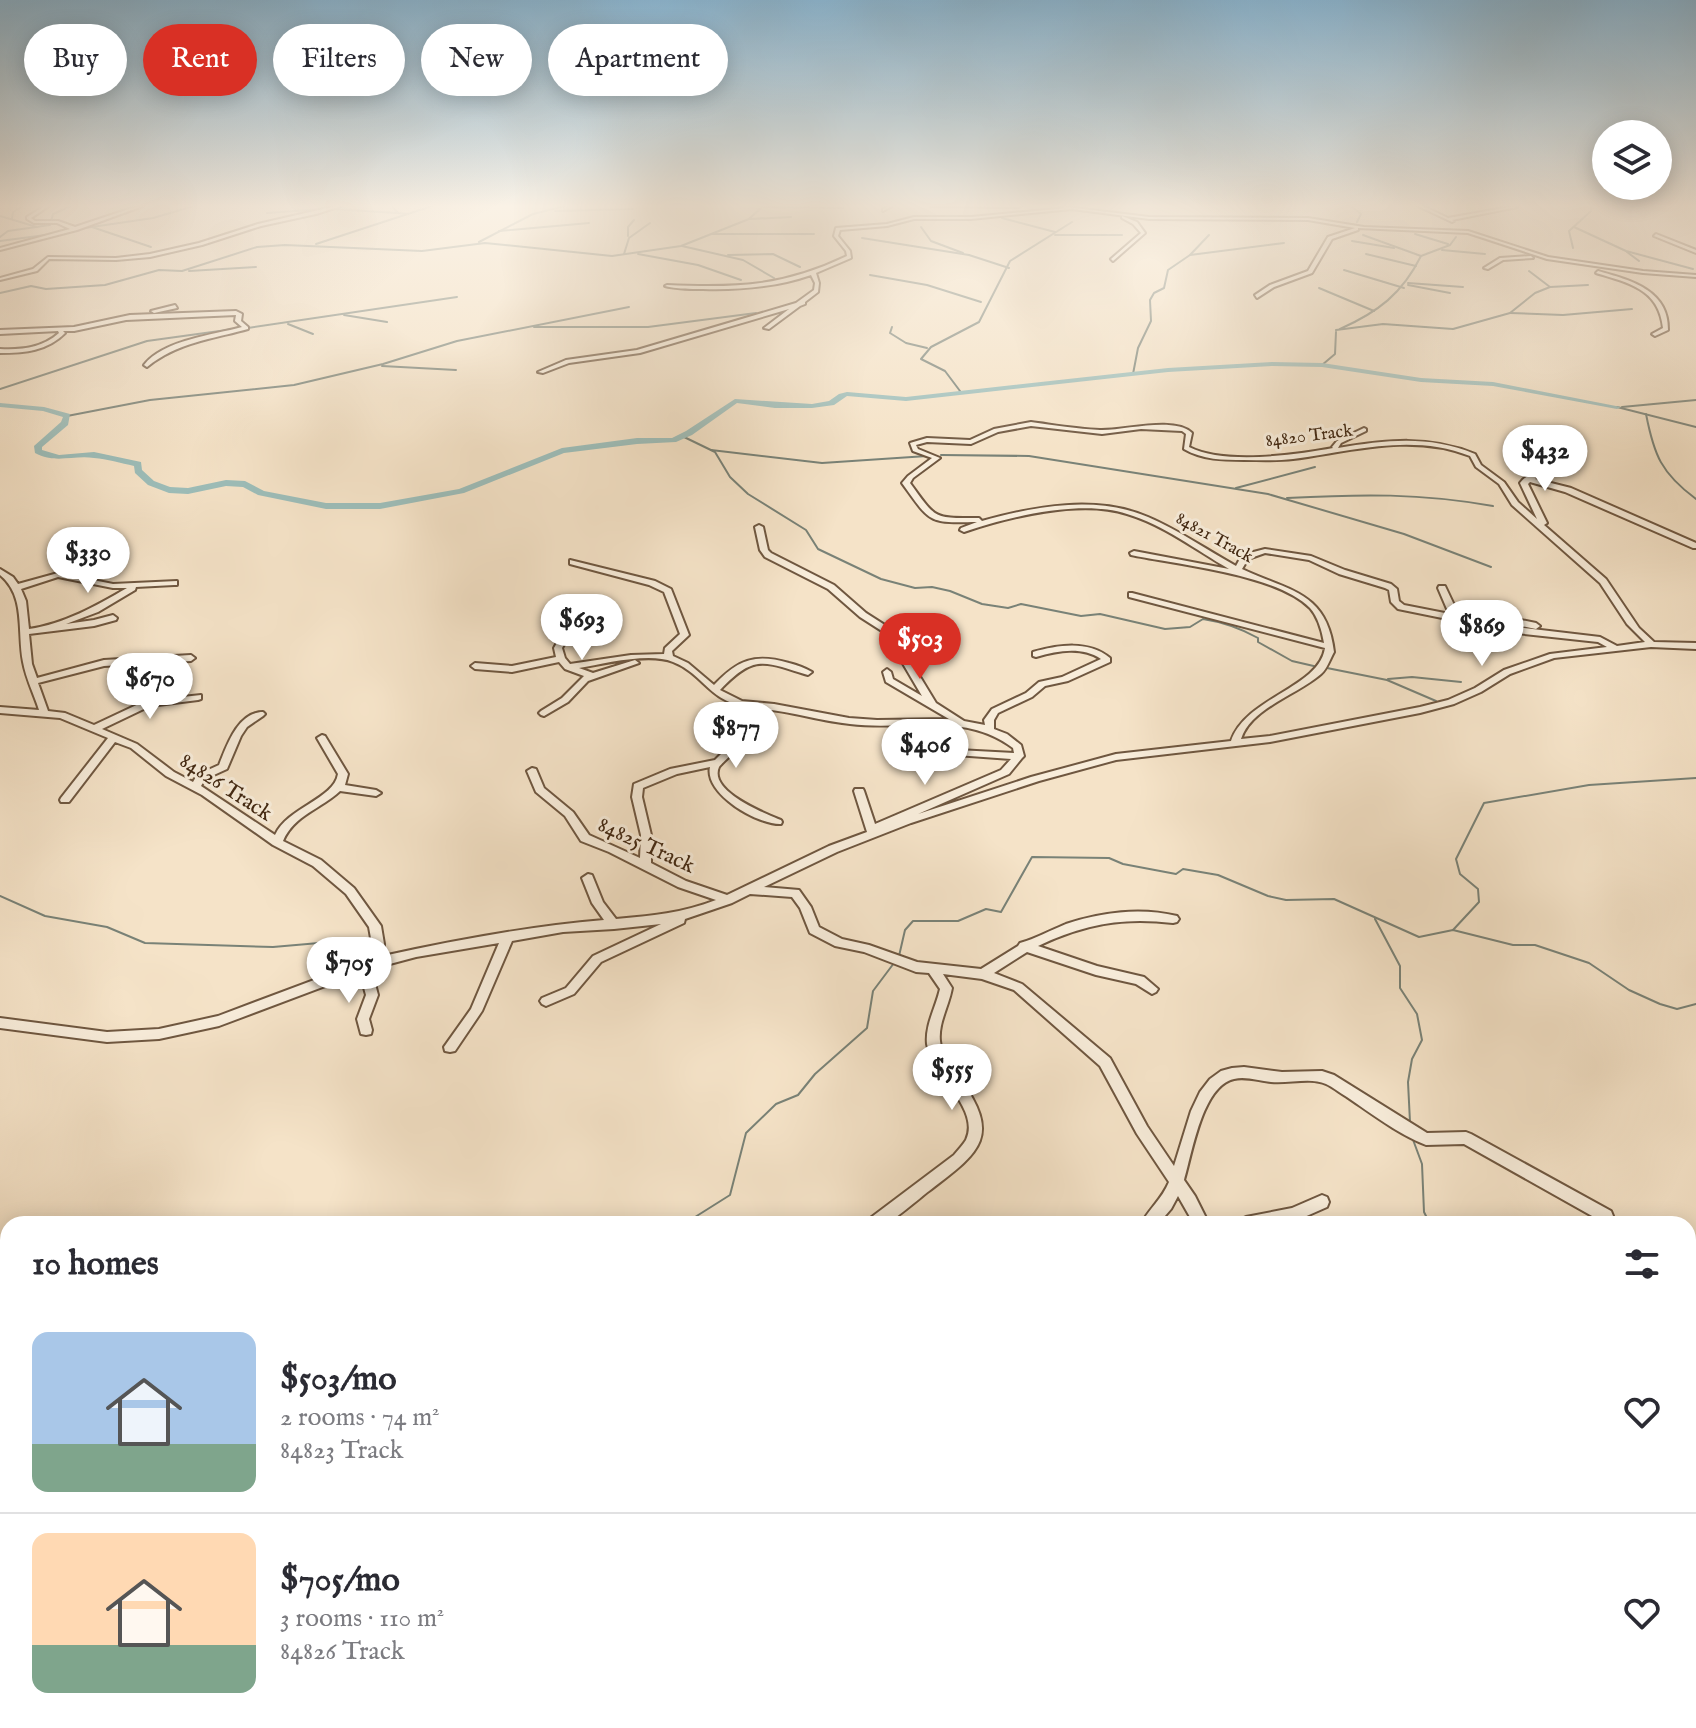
<!DOCTYPE html>
<meta charset="utf-8">
<style>
body{margin:0;font-family:"IM FELL English",serif;background:#f2f2f3;color:#2b2b33;height:100vh;display:flex;flex-direction:column;font-size:30px;white-space:nowrap}
*{box-sizing:border-box;margin:0}
p{font-size:26px;color:#7c7c81}
.icon{flex:none;width:44px;height:44px;fill:none;stroke:currentColor;stroke-width:2;stroke-linecap:round;stroke-linejoin:round}
.map{position:relative;flex:1;overflow:hidden}
.sheet{position:absolute;left:0px;top:1216px;width:1696px;height:512px;display:flex;flex-direction:column;background:#fff;border-radius:24px 24px 0 0;box-shadow:0 4px 20px #0003}
.sheet>*{flex:none}
.hud{position:absolute;left:24px;top:24px;width:800px;height:72px;display:flex;gap:16px}
.buttons{position:absolute;left:1592px;top:120px;display:grid;gap:16px}
.buttons a{display:grid;place-items:center;width:80px;height:80px;border-radius:50%;background:#fff;box-shadow:0 4px 20px #0003;font-size:40px}
.price{position:absolute;translate:-50% -68px;padding:0 18px;border-radius:28px;background:#fff;color:#222;font-size:26px;line-height:52px;filter:drop-shadow(0 2px 4px #0008)}
.price::after{content:'';position:absolute;left:50%;top:48px;width:24px;height:18px;margin-left:-12px;background:inherit;clip-path:polygon(0 0,100% 0,50% 100%)}
.price.selected{background:#d93025;color:#fff}
ul{padding:0;list-style:none}
li{display:flex;align-items:center;gap:24px;height:200px;padding:0 32px}
li+li{border-top:2px solid #e1e1e2}
li span{display:grid;place-items:center;flex:none;width:224px;height:160px;border-radius:16px;color:#555}
li>.icon{margin-inline-start:auto}
span .icon{width:96px;height:96px;fill:#fffc;stroke-width:1}
li b{font-size:34px}
h2{display:flex;justify-content:space-between;align-items:center;height:96px;padding:0 32px;font-size:34px}
.pill{padding:0 28px;border-radius:36px;background:#fff;box-shadow:0 4px 20px #0003;font-size:28px;line-height:72px}
.pill.selected{background:#d93025;color:#fff}
.map>svg:first-child{display:block}
.lines{fill:none;stroke-linecap:round;stroke-linejoin:round}
.stream-far1{stroke:#798277;stroke-width:2}
.stream{stroke:#798277;stroke-width:3}
.river{fill:#9dbeba;fill-rule:evenodd}
.minor-casing{stroke:#6f5740;stroke-width:4}
.minor{fill:#f8eddb;fill-rule:evenodd}
.labels{text-anchor:middle;stroke-width:6;stroke-linejoin:round;paint-order:stroke}
.far-street-label{font-size:18px;fill:#422812;stroke:#f8eddb}
.street-label{font-size:22px;fill:#422812;stroke:#f8eddb}
</style>
<div class="map">
<svg width="1696" height="1728" viewBox="0 0 1696 1728">
<rect width="100%" height="100%" fill="#f5e3c8"/>
<filter id="stains"><feTurbulence type="fractalNoise" baseFrequency=".0025" numOctaves="4"/><feColorMatrix values="0 0 0 0 .2 0 0 0 0 .09 0 0 0 0 .02 0 0 0 .5 -.17"/></filter>
<radialGradient id="worn" r=".72"><stop offset=".6" stop-color="#630" stop-opacity="0"/><stop offset="1" stop-color="#630" stop-opacity=".3"/></radialGradient>
<g class="lines">
<g class="stream-far1">
<path d="M392,206L398,213L408,214"/>
<path d="M1351,206L1361,214L1357,222"/>
<path d="M764,207L843,208"/>
<path d="M332,209L398,213"/>
<path d="M555,211L633,209"/>
<path d="M267,213L321,209"/>
<path d="M0,216L37,227"/>
<path d="M12,218L13,212L23,206"/>
<path d="M1002,218L1055,232"/>
<path d="M749,219L791,217"/>
<path d="M92,227L151,247"/>
<path d="M921,227L931,241L963,253"/>
<path d="M1574,227L1626,251L1693,269"/>
<path d="M78,229L153,218L194,206"/>
<path d="M499,231L589,223"/>
<path d="M712,234H814"/>
<path d="M1415,234L1448,244"/>
<path d="M1055,235H1122"/>
<path d="M1363,235L1421,256"/>
<path d="M628,236V227L634,220"/>
<path d="M0,237L8,231L50,225L53,214L71,206"/>
<path d="M862,238L969,255"/>
<path d="M0,241L53,234"/>
<path d="M1352,241L1394,248"/>
<path d="M479,242L533,214L565,206"/>
<path d="M316,244L432,206"/>
<path d="M682,246L743,260L774,278"/>
<path d="M1573,248L1569,231L1591,211V206"/>
<path d="M1442,250L1485,254"/>
<path d="M1627,252L1639,261"/>
<path d="M624,254L629,238L650,223"/>
<path d="M638,254L698,265L741,280"/>
<path d="M1366,254L1416,266"/>
<path d="M728,255L773,254L800,267"/>
<path d="M969,255L1009,268"/>
<path d="M1190,255L1284,243"/>
<path d="M1344,270L1404,288"/>
<path d="M189,271L256,267"/>
<path d="M1529,271L1550,287"/>
<path d="M870,275L927,285L981,302"/>
<path d="M1408,283L1463,287"/>
<path d="M1408,285L1450,293"/>
<path d="M1319,288L1374,311"/>
<path d="M0,293L31,286L46,289L105,285L159,270L182,271L257,247L285,245L422,251L485,243L612,256L681,246L749,219L763,206"/>
<path d="M1510,313L1563,315L1632,309"/>
<path d="M344,315L387,322"/>
<path d="M288,324L313,334"/>
<path d="M534,327H648L756,313"/>
<path d="M892,327L890,333L906,343L927,348"/>
<path d="M248,328L457,297"/>
<path d="M1340,329C1378,312 1402,294 1421,256L1450,245L1456,237"/>
<path d="M1336,330L1383,324L1453,329L1510,313L1535,293L1550,287L1588,285"/>
<path d="M1322,365L1335,354L1336,332"/>
<path d="M382,366L456,370"/>
<path d="M1133,374L1138,348L1151,321L1150,300L1154,293L1164,288L1168,270L1190,255L1209,235"/>
<path d="M0,389L147,341L234,329"/>
<path d="M960,391L945,371L921,359L931,347L979,322L1010,261L1072,222"/>
<path d="M1617,407L1696,427"/>
<path d="M1622,407L1696,400"/>
<path d="M1646,414C1654,455 1661,473 1696,499"/>
<path d="M67,416L150,400L294,385L383,364L457,341L629,307"/>
<path d="M682,436L715,452L730,477L748,494L806,530L818,549L881,579L915,588L932,587L950,591L982,604L1008,608L1021,604L1081,616L1100,614L1165,629L1190,627L1203,619C1223,622 1240,628 1258,638V642L1292,661L1318,667"/>
<path d="M711,450L822,463L927,456"/>
<path d="M941,455L1029,456L1268,494L1404,534L1491,567"/>
<path d="M1236,488L1315,467"/>
<path d="M1287,498C1361,494 1420,493 1493,506"/>
<path d="M1327,668L1387,680L1436,701"/>
<path d="M1388,679L1412,677L1461,682"/>
<path d="M0,896L45,916L107,927L145,943L273,947L365,939"/>
<path d="M1375,919L1400,966V988L1417,1014L1422,1040L1412,1059L1408,1082L1410,1122"/>
<path d="M1453,930L1479,902L1478,889L1460,874L1456,859L1484,803L1589,785L1696,778"/>
<path d="M899,956L905,930L913,921H958L986,909L1001,912L1032,857L1109,858L1123,864L1176,874L1183,869L1218,875L1268,896L1286,900L1334,899L1419,937L1453,930L1513,945H1535L1589,963L1629,990L1660,1004L1677,1009L1696,1004"/>
<path d="M1412,1137L1422,1164L1424,1212L1430,1224"/>
<path d="M684,1224L730,1195L746,1133L776,1104L798,1095L815,1074L867,1028L873,991L894,963"/>
</g>
<g class="stream">
<path d="M0,1338H8"/>
<path d="M1688,1465L1696,1474"/>
<path d="M517,1720L520,1728"/>
</g>
<path class="river" d="M1272,362L1322,363L1421,378L1493,382L1621,407L1617,409L1493,386L1421,382L1322,367L1272,366L1168,372L906,401L847,396L834,405L812,408H775L737,403L692,435L676,442L637,444L564,453L464,493L380,509H326L258,495L243,487L226,486L188,494L169,493L148,485L135,473L134,466C121,463 107,459 94,458C73,455 55,464 35,453L34,446L61,422L63,417L43,411L0,407V403L44,407L70,414L68,425L42,447V450L59,455L94,452L141,462L142,470L154,481L170,487L188,488L226,480L245,481L264,491L326,503H380L459,489L562,448L637,438H672L686,431L735,399L812,404L829,401L839,394L847,392L906,397L1168,368Z"/>
<defs>
<g id="minor">
<path d="M45,206H49L31,218L35,221H58L75,227L138,206H143L77,230L0,250V248L70,229L57,223H34L27,219V217Z"/>
<path d="M336,206H341L316,214L261,226L202,245L150,257L116,260L49,259L37,271L0,280V278L33,269L48,257L116,258L150,254L199,243L258,224Z"/>
<path d="M888,206H892L883,211V209Z"/>
<path d="M931,206H1021L1019,207Z"/>
<path d="M1059,206L1149,217L1308,218L1364,227L1468,231L1548,257L1643,271L1696,275V277L1643,273L1547,259L1468,233L1358,228V230L1332,239L1312,273L1274,287L1257,298L1255,295L1270,285L1308,271L1328,237L1355,228L1308,220L1149,219L1072,209L971,219H914L887,226L840,230L838,236L850,251L851,258L816,273L819,283L818,292L805,302V304L800,306L769,329L764,328L789,309L640,353L569,363L543,373L538,372L566,360L637,350L796,303L814,290L815,283L811,275C777,287 739,290 703,289C690,289 676,289 665,286L667,285C737,288 782,287 847,256L846,251L834,236L836,228L887,224L914,217H971L1067,208Z"/>
<path d="M1418,206H1423L1448,218L1515,206L1517,207L1452,220L1454,221L1452,222Z"/>
<path d="M1122,216L1137,222L1145,233L1113,261L1111,259L1141,233L1133,224L1122,218Z"/>
<path d="M1656,234L1696,250V253L1654,236Z"/>
<path d="M1531,256L1533,258L1503,260L1488,269L1484,268L1500,258Z"/>
<path d="M1598,271C1630,280 1669,290 1668,330L1655,336L1652,334L1663,328C1659,289 1629,283 1596,273Z"/>
<path d="M175,305L177,308L154,313L151,311Z"/>
<path d="M236,311L242,314L241,321L248,327V329C212,339 176,343 147,367L144,365C163,340 213,335 242,327L235,321L236,315L126,320L74,331H63L65,333C47,351 25,353 0,353V349C22,350 42,348 59,333L58,331L0,334V330L74,327L130,315Z"/>
<path d="M1031,422C1054,425 1077,429 1100,430C1123,431 1174,416 1192,433L1189,447C1224,465 1295,455 1333,448L1332,447L1337,441L1364,428L1366,429V431L1341,443L1338,448C1387,440 1429,435 1475,454L1481,465L1504,482L1518,502L1537,519L1520,483C1530,470 1551,466 1567,466V468L1542,474L1535,479L1571,488L1696,543V548H1693L1565,492L1530,482L1528,484L1547,523L1544,525L1606,579L1639,628L1654,642L1696,643V649L1651,647L1554,658L1510,674L1481,692L1454,704L1420,713L1270,742L1116,760L1039,781L911,823L837,852L764,887L799,890L811,907L819,927L842,939L869,945L917,962L981,969L1018,946L1020,943C1035,939 1051,930 1066,924C1101,912 1141,907 1177,916L1179,919L1177,922L1173,923C1122,917 1084,924 1038,946L1097,966L1144,977L1158,989L1156,992L1152,994L1136,984L1096,975L1027,952L994,973L1022,984L1110,1058L1147,1126L1174,1166L1191,1111L1200,1092L1210,1079L1221,1071L1232,1068L1244,1067L1282,1072L1322,1071L1334,1075L1427,1133L1466,1132L1471,1134L1611,1211L1613,1216L1611,1221L1606,1223L1601,1221L1464,1144L1426,1145C1398,1134 1372,1114 1347,1097C1340,1093 1333,1087 1326,1084C1310,1077 1288,1084 1271,1082C1259,1081 1246,1076 1234,1079C1202,1086 1192,1154 1184,1180L1195,1196L1209,1224H1194L1178,1196L1171,1209L1158,1224H1141C1149,1209 1162,1199 1169,1182L1137,1134L1100,1066L1014,990L982,979L943,974L952,988C949,1006 938,1023 940,1041C941,1055 952,1068 960,1079C1003,1138 978,1153 929,1191C921,1197 892,1222 885,1224C880,1225 872,1224 867,1224L869,1219L954,1155C958,1150 963,1145 966,1140C981,1109 932,1074 927,1044C925,1025 936,1007 940,989L929,973L916,972L864,952L835,946L810,933L800,908L792,897L750,894L732,903L685,919L684,923L601,962L574,994L546,1006L542,1004L540,1001L542,998L566,988L593,956L661,924L614,929L563,932L512,941L482,1011L455,1051L450,1052L445,1051L444,1047L471,1009L499,943L416,957L371,969L378,995L369,1019L372,1030L371,1034L366,1035L361,1034L357,1019L366,995L360,973L219,1026L159,1039L107,1042L0,1028V1018L107,1032L159,1029L218,1016L370,959L372,944L369,927L346,894L313,866L273,845L202,795L166,776L131,748L115,742L69,802H61L60,800L61,798L108,738L60,718L0,713V707L39,710C34,694 26,679 23,662C17,631 26,596 0,575V569L13,577L18,584L58,573L113,584L177,581V585H174L136,587L135,590L98,612L66,624L94,620L113,615L117,618L116,620L94,626L29,634L32,664L37,678L104,660L191,655L195,658L191,661L104,666L38,683L48,711L65,713L94,725L145,701L201,695V699L198,700L150,706L102,729L137,744L174,772L193,782L197,775L219,765C227,745 238,712 263,712L265,714L263,716L247,727L241,736L227,769L205,779L201,786L275,835C288,807 334,799 338,774L317,738L322,735L325,736L348,774L345,785L376,790L381,793L376,796L340,791C321,809 294,815 283,841L321,860L354,888L381,926L384,944L383,956C456,940 530,926 604,920L592,903L582,878L588,874L592,875L603,902L616,919C652,916 682,913 716,900L678,887L609,852L581,841L565,816L536,792L527,771L532,768L536,769L544,788L573,812L589,835L640,858L641,835L632,797L634,784L670,769L715,760L723,752C720,722 730,724 753,708C708,703 706,675 673,662C649,652 604,664 579,668L593,673L635,660L639,663L588,681L568,702L544,716L541,715L539,713L541,711L562,698L584,676L565,669L559,662L512,672L475,669L471,666L475,663L512,666L556,657L554,648L558,641L561,640L565,643L562,648L565,658L570,664L631,655L664,654L665,648L680,634L664,592L649,585L570,564V560L655,581L671,589L689,635L672,651L673,656L688,663L714,685C738,660 754,653 789,663C797,665 805,668 812,672L808,675C764,662 755,653 720,690L742,701L774,704L849,718L877,720L949,719L886,682L883,672L887,669L891,672L893,679L922,696L885,633L860,617L828,589L765,557L760,550L755,527L759,525L763,527L768,550L771,553L834,585L866,613L891,629L936,703L964,721L985,725L984,720L992,709L1026,693L1039,682L1062,677L1101,659C1081,646 1058,651 1036,657L1033,656V652C1059,645 1088,640 1110,658V662L1068,681L1045,686L1032,697L998,713L994,720V729L1007,734L1021,745L1024,756L1022,758L1009,774L918,814L1031,777L1116,754L1231,741C1246,697 1319,688 1325,648L1129,597V593H1132L1324,643C1322,631 1318,617 1310,608C1276,574 1179,565 1131,555L1130,553L1134,551L1229,569C1196,550 1164,525 1127,514C1080,499 1009,517 964,532L960,530L961,528L977,522C927,523 931,523 902,483L908,476L932,458L913,451L910,443L927,438L970,440L994,429ZM1031,426L1102,434L1141,429L1182,431L1186,434L1184,449C1203,460 1223,460 1244,460C1260,460 1277,461 1293,459C1353,451 1412,433 1470,456L1476,467L1499,484L1512,505L1600,583L1627,624L1645,642L1617,646L1600,637L1516,627L1404,605L1399,601L1397,589L1391,584L1345,570L1311,556L1265,549L1242,555L1236,566C1207,550 1179,530 1148,517C1097,495 1035,506 982,521L979,518C933,518 937,520 910,483L913,478L940,458L918,449L916,445L927,442L971,444L998,432ZM1265,553L1309,560L1339,574L1385,588L1389,590L1391,602L1398,609L1516,633L1598,642L1607,647L1550,654L1504,670L1475,688L1448,700L1420,707L1270,736L1241,739C1251,708 1297,695 1321,674C1327,669 1330,659 1334,652C1327,591 1288,591 1242,569L1248,559ZM58,577L113,588H127C96,606 64,624 29,629L26,601L21,589ZM764,709C793,712 821,721 850,724C907,731 964,711 1013,748L1014,753L939,749L937,751L939,753L942,754L1011,759L1001,770L875,824L864,791L863,789H855L854,791L867,832L829,846L727,895L686,881L651,863V835L642,797L643,788L677,774L710,767C704,794 758,825 781,824L782,822L781,820C766,814 708,791 719,767C722,763 729,757 733,753L731,735L733,731Z"/>
<path d="M1439,586H1445L1454,605L1464,610V614H1458L1447,609L1438,588Z"/>
<path d="M1486,613L1536,623L1540,626L1536,629L1483,618V614Z"/>
<path d="M1322,1195L1327,1197L1329,1202L1327,1207L1293,1222L1282,1224H1239L1241,1219L1246,1217L1292,1208Z"/>
<path d="M1491,1720H1513L1516,1728H1495Z"/>
</g>
</defs>
<use href="#minor" class="minor-casing"/>
<use href="#minor" class="minor"/>
</g>
<linearGradient id="sky" x2="0" y2="1"><stop stop-color="#8ab8d6"/><stop offset="0.46" stop-color="#faf2e6"/><stop offset="1" stop-color="#faf2e6" stop-opacity="0"/></linearGradient>
<rect width="1696" height="448" fill="url(#sky)"/>
<g class="labels">
<g class="far-street-label">
<text transform="translate(1309 435) rotate(-7)" y="6">84820 Track</text>
<text transform="translate(1215 537) rotate(29)" y="6">84821 Track</text>
</g>
<g class="street-label">
<text transform="translate(227 786) rotate(33)" y="8">84826 Track</text>
<text transform="translate(647 844) rotate(25)" y="8">84825 Track</text>
</g>
</g>
<rect width="100%" height="100%" filter="url(#stains)"/>
<rect width="100%" height="100%" fill="url(#worn)"/>
</svg>
<div class="buttons">
<a><svg class="icon" aria-label="layers" viewBox="0 0 24 24"><path d="M12 4l9 5-9 5-9-5zM3 14l9 5 9-5"/></svg></a>
</div>
<b class="price" style="left:1545px;top:493px">$432</b>
<b class="price" style="left:88px;top:595px">$330</b>
<b class="price" style="left:582px;top:662px">$693</b>
<b class="price" style="left:1482px;top:668px">$869</b>
<b class="price selected" style="left:920px;top:681px">$503</b>
<b class="price" style="left:150px;top:721px">$670</b>
<b class="price" style="left:736px;top:770px">$877</b>
<b class="price" style="left:925px;top:787px">$406</b>
<b class="price" style="left:349px;top:1005px">$705</b>
<b class="price" style="left:952px;top:1112px">$555</b>
<div class="hud">
<a class="pill">Buy</a>
<a class="pill selected">Rent</a>
<a class="pill">Filters</a>
<a class="pill">New</a>
<a class="pill">Apartment</a>
</div>
<section class="sheet">
<h2>10 homes<svg class="icon" aria-label="filters" viewBox="0 0 24 24"><path d="M4 7h16M4 17h16"/><circle cx="9" cy="7" r="2"/><circle cx="15" cy="17" r="2"/></svg></h2>
<ul>
<li><span style="background:linear-gradient(#a9c7e8 70%,#7fa58c 0)"><svg class="icon" aria-label="home" viewBox="0 0 24 24"><path d="M3 11l9-7 9 7M6 9v11h12V9"/></svg></span><div><b>$503/mo</b><p>2 rooms · 74 m²</p><p>84823 Track</p></div><svg class="icon" aria-label="heart" viewBox="0 0 24 24"><path d="M12 20l-8-8c-3-5 5-10 8-4 3-6 11-1 8 4z"/></svg></li>
<li><span style="background:linear-gradient(#ffd9b3 70%,#7fa58c 0)"><svg class="icon" aria-label="home" viewBox="0 0 24 24"><path d="M3 11l9-7 9 7M6 9v11h12V9"/></svg></span><div><b>$705/mo</b><p>3 rooms · 110 m²</p><p>84826 Track</p></div><svg class="icon" aria-label="heart" viewBox="0 0 24 24"><path d="M12 20l-8-8c-3-5 5-10 8-4 3-6 11-1 8 4z"/></svg></li>
</ul>
</section>
</div>
